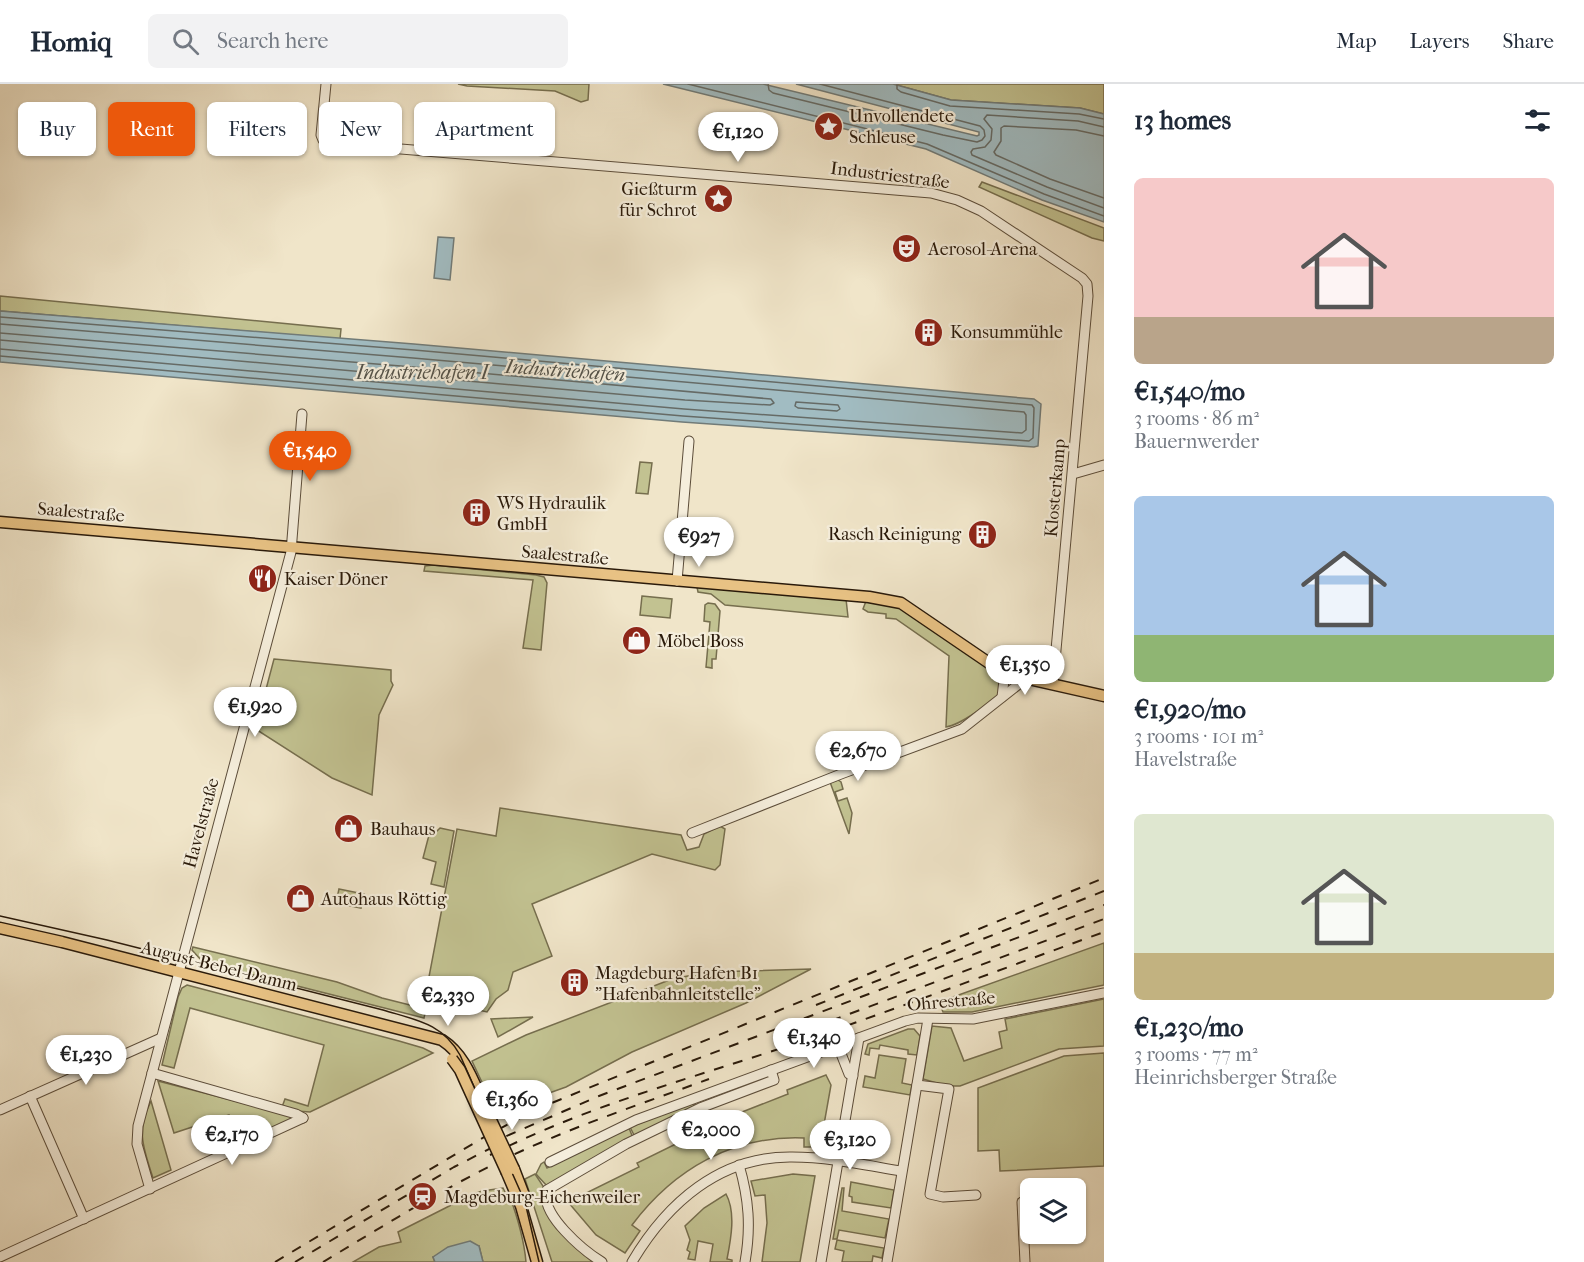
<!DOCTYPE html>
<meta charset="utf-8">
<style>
body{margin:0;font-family:"IM FELL French Canon",serif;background:#f2f2f3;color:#1f2937;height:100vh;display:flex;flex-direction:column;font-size:22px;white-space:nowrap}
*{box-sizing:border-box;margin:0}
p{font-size:20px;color:#747a83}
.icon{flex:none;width:33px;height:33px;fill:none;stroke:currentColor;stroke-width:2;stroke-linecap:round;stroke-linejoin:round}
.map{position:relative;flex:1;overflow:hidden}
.details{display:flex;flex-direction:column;background:#fff;width:480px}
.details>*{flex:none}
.hud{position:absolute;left:18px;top:18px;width:570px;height:54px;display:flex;gap:12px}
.buttons{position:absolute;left:1020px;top:1094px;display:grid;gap:12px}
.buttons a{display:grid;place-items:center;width:66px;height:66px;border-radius:9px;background:#fff;box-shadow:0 2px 4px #0004;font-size:30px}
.price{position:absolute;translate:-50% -51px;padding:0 14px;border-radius:21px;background:#fff;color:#222;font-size:20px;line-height:39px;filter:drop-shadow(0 2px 3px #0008)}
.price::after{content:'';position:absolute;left:50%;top:36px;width:18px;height:14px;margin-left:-9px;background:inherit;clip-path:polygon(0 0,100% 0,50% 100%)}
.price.active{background:#ea580c;color:#fff}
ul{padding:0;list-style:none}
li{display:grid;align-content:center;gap:12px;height:318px;padding:0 30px}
li span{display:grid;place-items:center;height:186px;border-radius:9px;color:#555}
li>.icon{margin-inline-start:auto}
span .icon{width:108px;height:108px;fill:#fffc;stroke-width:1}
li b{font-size:26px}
h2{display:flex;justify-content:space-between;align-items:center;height:72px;padding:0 30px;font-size:26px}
.pill{padding:0 21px;border-radius:9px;background:#fff;box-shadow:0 2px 4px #0004;font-size:21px;line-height:54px}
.pill.active{background:#ea580c;color:#fff}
header{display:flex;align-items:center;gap:36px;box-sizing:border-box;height:84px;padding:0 30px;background:#fff;border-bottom:2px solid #e0e1e3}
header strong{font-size:28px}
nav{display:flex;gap:33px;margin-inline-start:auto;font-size:21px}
.search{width:420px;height:54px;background:#f2f2f3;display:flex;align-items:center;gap:15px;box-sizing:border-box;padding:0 21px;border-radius:9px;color:#747a83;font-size:22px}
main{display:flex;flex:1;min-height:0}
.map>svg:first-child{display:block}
.green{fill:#c2c291;stroke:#766e4e;stroke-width:1.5}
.water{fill:#a1bcc2;stroke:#717b78;stroke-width:1.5}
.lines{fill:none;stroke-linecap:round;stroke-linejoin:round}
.shore{stroke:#666b66;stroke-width:1.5}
.minor-casing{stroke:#5c4d3a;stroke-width:11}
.major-casing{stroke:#2a1a0a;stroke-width:13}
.minor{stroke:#f5eedc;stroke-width:9}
.major{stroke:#e8c284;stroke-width:10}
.tram{stroke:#2a1a0a;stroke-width:1.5}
.rail{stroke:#2a1a0a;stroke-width:2;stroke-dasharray:10 10;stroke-linecap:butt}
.major-bridge-casing{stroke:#2a1a0a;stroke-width:13;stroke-linecap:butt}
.major-bridge{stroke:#e8c284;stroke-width:10}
.labels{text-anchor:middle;stroke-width:4.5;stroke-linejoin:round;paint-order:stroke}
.poi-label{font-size:18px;fill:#2a1a0a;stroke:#f5eedc;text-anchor:start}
.street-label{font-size:18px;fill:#2a1a0a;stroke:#f5eedc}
.water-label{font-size:20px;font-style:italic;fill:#54534a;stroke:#f5eedc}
</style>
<header>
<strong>Homiq</strong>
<div class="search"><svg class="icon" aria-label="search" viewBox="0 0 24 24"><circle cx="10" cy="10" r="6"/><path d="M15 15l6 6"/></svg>Search here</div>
<nav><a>Map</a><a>Layers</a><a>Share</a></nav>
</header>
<main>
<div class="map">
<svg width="1104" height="1178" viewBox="0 0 1104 1178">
<rect width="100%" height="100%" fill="#f0e5c9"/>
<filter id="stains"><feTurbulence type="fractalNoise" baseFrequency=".00333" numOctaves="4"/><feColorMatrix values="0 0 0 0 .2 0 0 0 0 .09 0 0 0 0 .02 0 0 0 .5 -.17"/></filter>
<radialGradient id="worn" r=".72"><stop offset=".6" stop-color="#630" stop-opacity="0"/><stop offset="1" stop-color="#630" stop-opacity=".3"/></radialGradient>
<g class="green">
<path d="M458,0H589L588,16L581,18L555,7L467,2Z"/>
<path d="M893,0H1104V30L1080,24L951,16Z"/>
<path d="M982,98L1104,144V157L1092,154L979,103Z"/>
<path d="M0,212L341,245L340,255L0,227Z"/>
<path d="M640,378L652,379L648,410L636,409Z"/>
<path d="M433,481L536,491L544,493L547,499L541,566L523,564L533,496L424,487L425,482Z"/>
<path d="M697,503L846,515L848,533L725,521L711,510L698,508Z"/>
<path d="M642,512L672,515L670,534L640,531Z"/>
<path d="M866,517L900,524L992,586L999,600L1000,609C991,619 960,641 946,643L949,572L896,535L886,534V530L868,528L863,525Z"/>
<path d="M708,519L715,520L720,527L716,575H712V584L706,583L710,538L704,537L705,521Z"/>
<path d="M274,575L391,586V597L393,601L379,631L372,711L332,694L257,646L256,643Z"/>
<path d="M838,696L841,698L843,705L835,708L838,717L847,714L852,729L849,750L830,698Z"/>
<path d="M500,724L681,751L687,766L699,763L704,750L720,742L725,745L720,781L715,786L652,770L532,820L552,872L513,888L508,906L496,915L487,928L425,914L457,745L496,752Z"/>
<path d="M440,744L454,747L444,803L431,800L436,778L423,774L429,751H433Z"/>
<path d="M339,805L364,810L361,824L336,819Z"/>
<path d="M1104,859V901L972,928H943L939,918Z"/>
<path d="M193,863L337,898L382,914L426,925L424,934L210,880L201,876L192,866Z"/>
<path d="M811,885L746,919L632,968L566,1003L496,1028L472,977L526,951L672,895L709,888Z"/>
<path d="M187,901L399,957L423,964L433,969L310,1028L296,1027L282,1023L285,1015L308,1022L324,961L190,924L174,984L162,981L178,913L182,904Z"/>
<path d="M1104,915V962L1059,965L960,1002H947L923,995L932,942L951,944L964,977L1002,964L999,948L1007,946L1005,935Z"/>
<path d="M533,933L498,953L491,935Z"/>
<path d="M908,945H914L920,952L917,971L908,970V966L880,961L879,965L870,964L869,971L865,970L868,960Z"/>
<path d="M1104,969V1082L1000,1087L999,1066L978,1067V1004L1064,972Z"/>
<path d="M879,971L906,975L902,999L912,1001L910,1011L863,1003L865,992L875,994Z"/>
<path d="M826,991L831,1001L820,1063H804V1054C733,1051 674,1085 632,1141L640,1147L625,1169L596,1151L568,1118L639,1083L637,1079L688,1054L739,1035L737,1030L788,1010L787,1006Z"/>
<path d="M158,997L292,1032L291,1038L240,1060L229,1031L174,1049Z"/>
<path d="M151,1017L171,1086L153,1094C143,1063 136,1047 151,1017Z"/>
<path d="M693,1019L696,1023L635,1053L630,1043Z"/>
<path d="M629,1044L633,1054L547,1102L536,1090L541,1080L544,1078L547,1084Z"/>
<path d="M535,1090L545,1105V1118L543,1120C555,1144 571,1161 593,1178H552L525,1095Z"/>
<path d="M793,1090L815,1092L800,1178H762L767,1139L765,1111L755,1112L751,1097Z"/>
<path d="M851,1098L894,1106L891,1124L852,1118V1113L849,1112Z"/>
<path d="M503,1104L506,1110H509C517,1132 524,1154 526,1178H483L479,1162L433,1173L435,1178H353L379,1163L401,1158L398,1148L471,1111L482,1107Z"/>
<path d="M842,1104H844L842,1127L889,1135L885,1154L839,1146L837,1155H833Z"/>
<path d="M726,1110C736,1128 731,1155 727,1175L732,1176V1178H710L713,1160L698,1157L695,1176L688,1175L690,1168L687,1166L690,1156L685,1142L704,1124Z"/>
<path d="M837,1156L884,1164L882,1174L873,1172L872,1178H842L844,1167L835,1165Z"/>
</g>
<g class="water">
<path d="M663,0H763L977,52L979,51V48L796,0H893L951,16L1080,24L1104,30V138L1042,116L926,65Z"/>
<path d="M438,153L454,154L450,196L434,194Z"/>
<path d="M0,227L414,260L1034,315L1041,320L1038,362L1034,363L682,338L0,278Z"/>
<path d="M470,1157L479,1162L483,1178H435L433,1173L448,1163Z"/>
</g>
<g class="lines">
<g class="shore">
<path d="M688,0L927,60L1044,110L1104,132"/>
<path d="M768,0L769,6L773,9L943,51L977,58L982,56L985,52L984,46L980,42L820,0"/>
<path d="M897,0V5L901,8L950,22L1079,30L1104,35"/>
<path d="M1104,43L1078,37L987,31L984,35L992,45L991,56L985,63L973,65L971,68L972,71L1047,103L1104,124"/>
<path d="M1104,52L1076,46L1004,42L1001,44V57L994,68L996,71L1050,95L1104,114"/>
<path d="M0,233L414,266L1032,321L1034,324L1033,354L1029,357L683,332L0,272"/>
<path d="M0,240L413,274L1024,328L1026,331V346L1022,349L684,325L0,265"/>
<path d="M0,249L413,283L771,315L774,319L770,321L685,316L0,256"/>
<path d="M796,318L838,321L840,325L837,327L798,324L795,322Z"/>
</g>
<defs>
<g id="minor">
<path d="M326,0L321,51L323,56L328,59L931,109L957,116L981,127L1082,194L1087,200L1088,212L1053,599"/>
<path d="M1073,390L1104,381"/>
<path d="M677,497L689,357"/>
<path d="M1002,613L1005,588"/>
<path d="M692,749L841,690L962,645L1019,600L1020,594"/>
<path d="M838,962L849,990L853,992"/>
<path d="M152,989L296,1030L303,1034"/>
<path d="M917,1001L949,1005L930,1110L943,1113L976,1111"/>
<path d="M30,1012L84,1135"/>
<path d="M0,1026L161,954"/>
<path d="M550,1078L636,1036L905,937L918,934L973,935L1104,909"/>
<path d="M739,1081C749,1115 751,1144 745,1178"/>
<path d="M150,1105L137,1060L138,1042L291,468L302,330"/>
<path d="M1022,1118L1025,1178"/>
<path d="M0,1173L303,1034"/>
<path d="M602,1178C584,1167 539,1130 547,1106L626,1060L700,1024L774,996L771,986"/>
<path d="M632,1178C667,1119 720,1072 792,1073C829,1073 865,1081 901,1087"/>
<path d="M821,1178L859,954"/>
<path d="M887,1178L928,935"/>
</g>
<g id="major">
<path d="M0,438L869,513L901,519L992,581L1011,591L1104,612"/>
<path d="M0,844L62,858L442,956C465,971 473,997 484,1021"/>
<path d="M514,1085L527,1119"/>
<path d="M507,1089L521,1122L537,1178"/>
</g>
</defs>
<use href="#minor" class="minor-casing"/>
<use href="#major" class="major-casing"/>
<use href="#minor" class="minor"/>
<use href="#major" class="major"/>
<path class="tram" d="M0,832L107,856L383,926C416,936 442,939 460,971L525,1118L539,1178"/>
<g class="rail">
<path d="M816,921L1104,807"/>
<path d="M774,955L836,935L1104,835"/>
<path d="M488,1060L599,1012L1104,821"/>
<path d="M490,1071C588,1022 685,996 788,962C894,926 999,886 1104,848"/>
<path d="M275,1178L486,1052L537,1025L1104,794"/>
<path d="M295,1178L454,1083L497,1061"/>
<path d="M323,1178C385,1141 447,1102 513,1071C577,1041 644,1019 709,995"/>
</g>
<defs>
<g id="major-bridge">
<path d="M452,975L460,986L507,1089"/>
<path d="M484,1021L514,1085"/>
</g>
</defs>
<use href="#major-bridge" class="major-bridge-casing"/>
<use href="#major-bridge" class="major-bridge"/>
</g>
<defs>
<symbol id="sight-disc" viewBox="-11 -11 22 22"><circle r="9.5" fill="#8f2418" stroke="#f5eedc"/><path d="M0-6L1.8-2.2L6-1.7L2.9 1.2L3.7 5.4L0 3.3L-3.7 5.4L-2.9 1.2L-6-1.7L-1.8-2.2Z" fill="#fff"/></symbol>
<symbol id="theatre-disc" viewBox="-11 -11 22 22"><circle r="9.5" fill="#8f2418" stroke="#f5eedc"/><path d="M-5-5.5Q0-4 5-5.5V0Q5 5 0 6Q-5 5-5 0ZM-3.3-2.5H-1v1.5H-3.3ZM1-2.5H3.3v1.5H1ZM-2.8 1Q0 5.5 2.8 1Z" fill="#fff"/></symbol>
<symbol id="building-disc" viewBox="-11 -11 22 22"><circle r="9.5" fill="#8f2418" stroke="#f5eedc"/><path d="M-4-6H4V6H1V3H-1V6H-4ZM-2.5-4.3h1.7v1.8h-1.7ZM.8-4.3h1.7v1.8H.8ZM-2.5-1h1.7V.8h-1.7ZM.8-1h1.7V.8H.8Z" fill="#fff"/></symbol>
<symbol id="restaurant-disc" viewBox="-11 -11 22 22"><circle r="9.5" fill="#8f2418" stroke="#f5eedc"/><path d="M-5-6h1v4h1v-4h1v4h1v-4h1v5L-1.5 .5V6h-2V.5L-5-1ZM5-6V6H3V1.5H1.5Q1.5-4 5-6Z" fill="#fff"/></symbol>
<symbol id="shop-disc" viewBox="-11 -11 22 22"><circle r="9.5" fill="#8f2418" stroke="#f5eedc"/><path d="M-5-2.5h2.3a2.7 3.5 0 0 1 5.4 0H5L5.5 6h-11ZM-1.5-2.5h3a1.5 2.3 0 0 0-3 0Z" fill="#fff"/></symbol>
<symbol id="station-disc" viewBox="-11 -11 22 22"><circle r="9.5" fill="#8f2418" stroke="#f5eedc"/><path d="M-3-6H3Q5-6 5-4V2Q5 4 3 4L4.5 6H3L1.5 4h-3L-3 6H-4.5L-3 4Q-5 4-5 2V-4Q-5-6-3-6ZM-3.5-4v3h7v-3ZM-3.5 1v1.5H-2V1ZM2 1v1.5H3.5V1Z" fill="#fff"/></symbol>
</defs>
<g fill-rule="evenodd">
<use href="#sight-disc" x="812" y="26" width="33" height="33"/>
<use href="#sight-disc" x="702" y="98" width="33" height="33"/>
<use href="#theatre-disc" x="890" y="148" width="33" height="33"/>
<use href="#building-disc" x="912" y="232" width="33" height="33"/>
<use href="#building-disc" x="460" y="412" width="33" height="33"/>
<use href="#building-disc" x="966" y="434" width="33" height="33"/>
<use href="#restaurant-disc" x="246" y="478" width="33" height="33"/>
<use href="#shop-disc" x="620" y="540" width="33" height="33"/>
<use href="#shop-disc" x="332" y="728" width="33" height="33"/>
<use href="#shop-disc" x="284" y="798" width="33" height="33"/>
<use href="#building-disc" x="558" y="882" width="33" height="33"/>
<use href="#station-disc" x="406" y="1096" width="33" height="33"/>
</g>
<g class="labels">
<g class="poi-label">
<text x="849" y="38">Unvollendete<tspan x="849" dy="21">Schleuse</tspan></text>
<text x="697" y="111" text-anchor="end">Gießturm<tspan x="697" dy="21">für Schrot</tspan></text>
<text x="928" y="171">Aerosol-Arena</text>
<text x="950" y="254">Konsummühle</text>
<text x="497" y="425">WS Hydraulik<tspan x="497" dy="21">GmbH</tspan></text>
<text x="961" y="456" text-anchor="end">Rasch Reinigung</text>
<text x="284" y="501">Kaiser Döner</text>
<text x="657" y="563">Möbel Boss</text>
<text x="370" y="751">Bauhaus</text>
<text x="321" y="821">Autohaus Röttig</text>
<text x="595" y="895">Magdeburg Hafen B1<tspan x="595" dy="21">"Hafenbahnleitstelle"</tspan></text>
<text x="444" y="1119">Magdeburg-Eichenweiler</text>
</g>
<g class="street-label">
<text transform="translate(890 91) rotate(7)" y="6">Industriestraße</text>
<text transform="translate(1055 404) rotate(-85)" y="6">Klosterkamp</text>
<text transform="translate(81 428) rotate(5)" y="6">Saalestraße</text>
<text transform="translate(565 471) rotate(5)" y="6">Saalestraße</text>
<text transform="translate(201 739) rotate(-75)" y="6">Havelstraße</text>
<text transform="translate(219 882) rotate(14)" y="6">August-Bebel-Damm</text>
<text transform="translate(951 917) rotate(-5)" y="6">Ohrestraße</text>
</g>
<g class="water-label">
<text transform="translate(565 286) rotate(4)" y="7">Industriehafen</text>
<text x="422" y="295">Industriehafen I</text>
</g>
</g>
<rect width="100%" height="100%" filter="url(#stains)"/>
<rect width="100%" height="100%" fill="url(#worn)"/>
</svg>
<div class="buttons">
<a><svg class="icon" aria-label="layers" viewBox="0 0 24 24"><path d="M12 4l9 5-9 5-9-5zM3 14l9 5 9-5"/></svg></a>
</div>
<b class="price" style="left:738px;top:79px">€1,120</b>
<b class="price active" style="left:310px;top:398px">€1,540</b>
<b class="price" style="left:699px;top:484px">€927</b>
<b class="price" style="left:1025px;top:612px">€1,350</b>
<b class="price" style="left:255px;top:654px">€1,920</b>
<b class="price" style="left:858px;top:698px">€2,670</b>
<b class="price" style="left:448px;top:943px">€2,330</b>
<b class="price" style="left:814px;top:985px">€1,340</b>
<b class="price" style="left:86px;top:1002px">€1,230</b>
<b class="price" style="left:512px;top:1047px">€1,360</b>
<b class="price" style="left:711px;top:1077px">€2,000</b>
<b class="price" style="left:232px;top:1082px">€2,170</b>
<b class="price" style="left:850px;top:1087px">€3,120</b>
<div class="hud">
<a class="pill">Buy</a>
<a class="pill active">Rent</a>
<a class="pill">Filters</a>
<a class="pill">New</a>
<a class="pill">Apartment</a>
</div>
</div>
<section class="details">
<h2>13 homes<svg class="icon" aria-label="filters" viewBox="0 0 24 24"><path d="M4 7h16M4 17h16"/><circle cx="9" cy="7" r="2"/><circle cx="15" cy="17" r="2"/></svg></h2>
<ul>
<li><span style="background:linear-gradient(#f6c9c9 75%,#b9a48a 0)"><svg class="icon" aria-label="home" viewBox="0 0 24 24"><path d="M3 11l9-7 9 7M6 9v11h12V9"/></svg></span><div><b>€1,540/mo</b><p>3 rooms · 86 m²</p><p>Bauernwerder</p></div></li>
<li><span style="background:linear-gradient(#a9c7e8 75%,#8fb573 0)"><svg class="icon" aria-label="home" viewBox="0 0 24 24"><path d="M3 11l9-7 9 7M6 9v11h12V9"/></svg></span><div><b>€1,920/mo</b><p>3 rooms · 101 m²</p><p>Havelstraße</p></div></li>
<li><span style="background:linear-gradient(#dfe7d0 75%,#c2b280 0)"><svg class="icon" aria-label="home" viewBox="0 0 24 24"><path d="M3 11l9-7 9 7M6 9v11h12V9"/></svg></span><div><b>€1,230/mo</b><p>3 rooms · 77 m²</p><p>Heinrichsberger Straße</p></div></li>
</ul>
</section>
</main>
